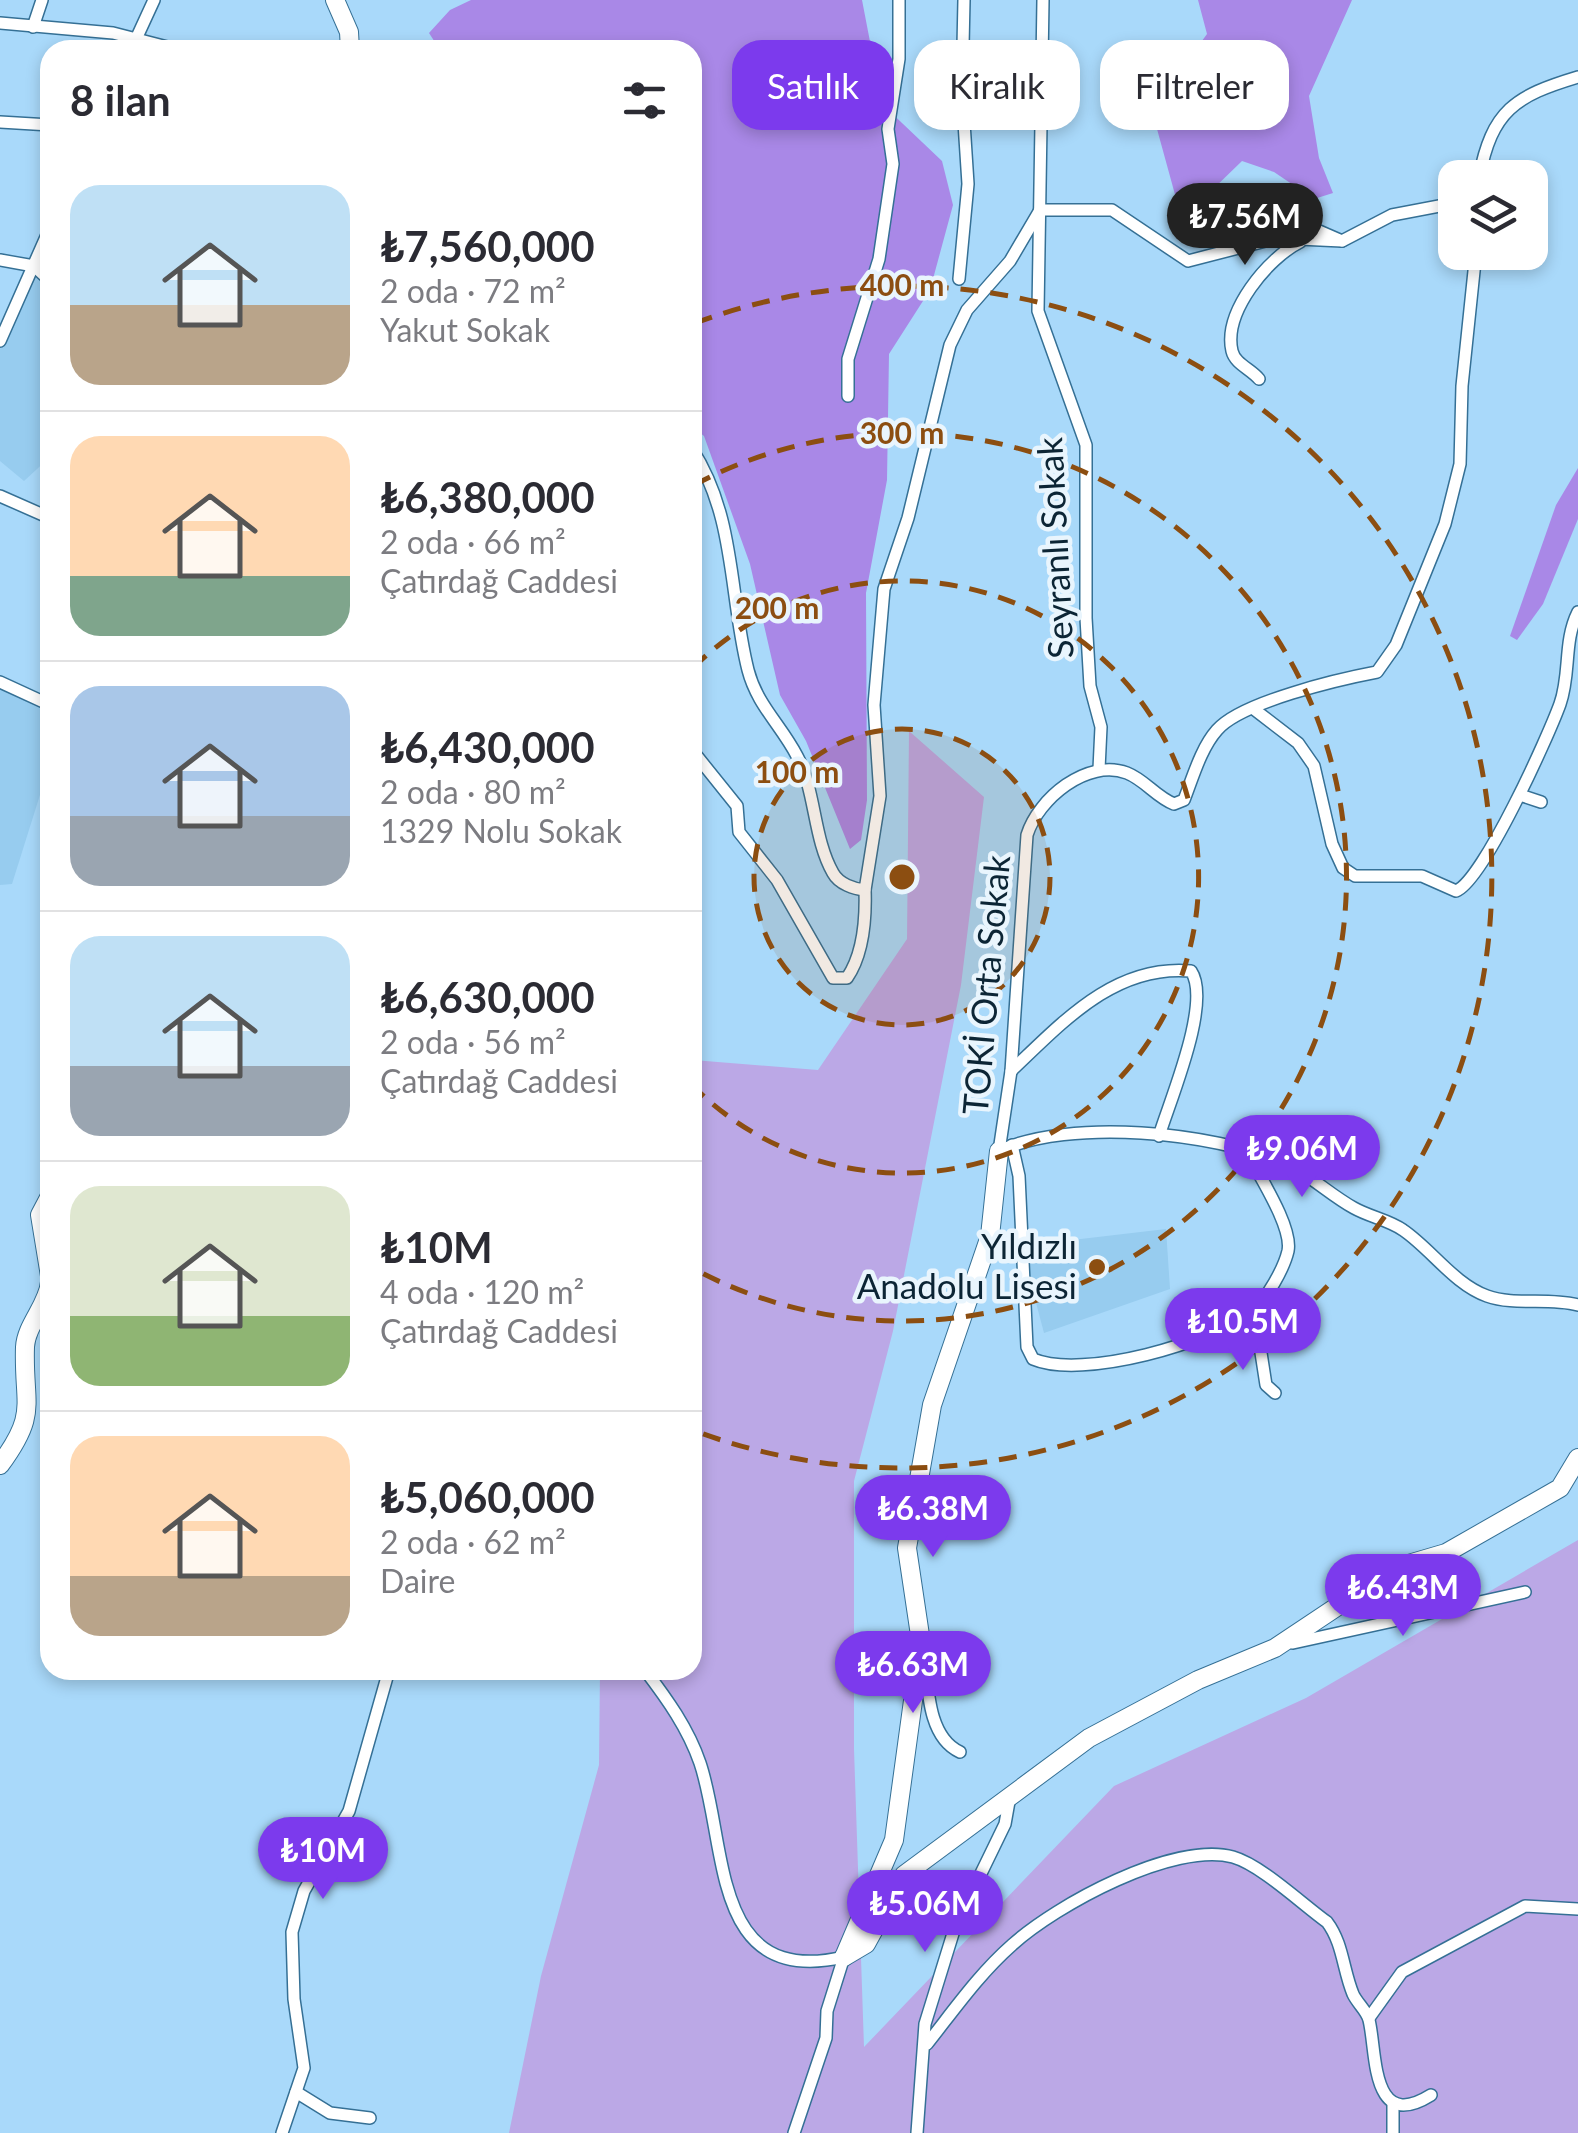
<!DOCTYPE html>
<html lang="tr">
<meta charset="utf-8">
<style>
body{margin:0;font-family:Lato,sans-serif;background:#f7f7f7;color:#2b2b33;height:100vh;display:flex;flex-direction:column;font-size:38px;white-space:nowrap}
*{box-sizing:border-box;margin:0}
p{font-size:32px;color:#7c7c81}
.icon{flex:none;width:55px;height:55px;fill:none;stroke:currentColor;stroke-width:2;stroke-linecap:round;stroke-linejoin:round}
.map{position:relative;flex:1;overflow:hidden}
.side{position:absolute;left:40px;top:40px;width:662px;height:1640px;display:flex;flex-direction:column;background:#fff;border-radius:30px;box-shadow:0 5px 15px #0003}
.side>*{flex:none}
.hud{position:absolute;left:732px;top:40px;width:695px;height:90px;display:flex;gap:20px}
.fabs{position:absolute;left:1438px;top:160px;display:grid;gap:20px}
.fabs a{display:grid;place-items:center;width:110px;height:110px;border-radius:20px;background:#fff;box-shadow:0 5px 15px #0003;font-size:50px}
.price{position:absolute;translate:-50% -85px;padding:0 22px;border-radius:35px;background:#7c3aed;color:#fff;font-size:32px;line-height:65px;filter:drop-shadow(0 2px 5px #0008)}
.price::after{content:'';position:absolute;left:50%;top:60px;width:30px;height:22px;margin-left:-15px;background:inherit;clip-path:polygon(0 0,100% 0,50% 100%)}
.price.active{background:#222;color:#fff}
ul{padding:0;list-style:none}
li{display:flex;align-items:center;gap:30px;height:250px;padding:0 30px}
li+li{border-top:2px solid #e1e1e2}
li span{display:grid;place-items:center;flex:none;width:280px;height:200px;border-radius:30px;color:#555}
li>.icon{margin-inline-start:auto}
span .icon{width:120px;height:120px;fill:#fffc;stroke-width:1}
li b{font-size:42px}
h2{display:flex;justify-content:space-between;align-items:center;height:120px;padding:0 30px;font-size:42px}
.tag{padding:0 35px;border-radius:30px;background:#fff;box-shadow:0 5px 15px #0003;font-size:35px;line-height:90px}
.tag.active{background:#7c3aed;color:#fff}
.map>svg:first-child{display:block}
.built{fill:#97ccef}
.green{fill:#bba8e6}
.forest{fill:#a988e7}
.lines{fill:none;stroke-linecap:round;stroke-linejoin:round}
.street-casing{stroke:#357095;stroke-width:14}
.secondary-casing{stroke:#357095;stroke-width:20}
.street{stroke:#fff;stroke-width:11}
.secondary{stroke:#fff;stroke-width:18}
.ring{fill:none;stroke:#8c4e11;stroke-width:5;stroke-dasharray:18 12}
.poi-dot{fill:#8c4e11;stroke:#e9f5fd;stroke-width:4}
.labels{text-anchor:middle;stroke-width:9;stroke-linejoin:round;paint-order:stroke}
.street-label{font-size:35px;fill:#0c2535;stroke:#e9f5fd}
.poi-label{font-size:35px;fill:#0c2535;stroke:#e9f5fd;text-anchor:end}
.centre{fill:#8c4e11;stroke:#e9f5fd;stroke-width:5}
.ring-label{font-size:30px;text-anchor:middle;font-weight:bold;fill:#8c4e11;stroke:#e9f5fd;stroke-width:9;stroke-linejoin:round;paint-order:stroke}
</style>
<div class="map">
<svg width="1578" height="2133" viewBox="0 0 1578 2133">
<rect width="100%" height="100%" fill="#a9d9fa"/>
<g class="built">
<path d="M36,273L50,286V457L24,481L0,461V349Z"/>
<path d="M0,686L50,709V763L12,884L0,885Z"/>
<path d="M1166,1229L1170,1289L1044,1333L1021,1246Z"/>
</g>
<path class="green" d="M909,731L984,797L961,985L893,1331L854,1481V1749L864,2047L1114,1786L1306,1698L1578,1540V2133H509L541,1976L599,1765L600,1670H692L693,1060L818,1070L907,939Z"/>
<g class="forest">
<path d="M471,0H862L882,104L942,161L953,205L930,290L889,354L887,480L866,593L867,800L861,840L850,849L806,741L780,695L750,564L704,436L693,427L692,50H440L429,33L450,10Z"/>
<path d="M1198,0H1352L1309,96L1319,158L1333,193L1314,199L1274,172L1242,161L1209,193L1185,231L1157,129L1167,89L1207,34Z"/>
<path d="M1578,468V519L1543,604L1517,640L1510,636L1556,505Z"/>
</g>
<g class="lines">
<defs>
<g id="street">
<path d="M1043,0L1038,311L1086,445V618L1090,686L1101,727L1099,769"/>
<path d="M0,23L113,33L179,50"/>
<path d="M33,27L42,0"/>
<path d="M131,50L154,0"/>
<path d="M0,122L50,125"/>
<path d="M1479,178C1492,110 1515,96 1578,77"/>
<path d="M1040,210H1112L1188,261L1277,238L1342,241L1392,215L1455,203"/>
<path d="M1319,231L1342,241"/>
<path d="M0,260L34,266L50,281"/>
<path d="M959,279L968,184L962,92L964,0"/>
<path d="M0,341L50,228"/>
<path d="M1259,379C1251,369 1235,364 1232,351C1223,312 1268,258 1300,242"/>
<path d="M848,396V359L879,259L893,164L888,129L899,59V0"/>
<path d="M692,449C736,517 729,595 748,670C757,705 781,725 797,756C816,791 813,838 833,873C839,884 854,889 865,890L880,796L874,705L884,589L908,518L950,345L967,310L1010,261L1040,210"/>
<path d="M0,496L50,518"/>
<path d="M0,682L50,705"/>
<path d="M1255,710L1298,743L1314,766L1332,844L1343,868L1355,876H1422L1456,891C1483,881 1548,737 1560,704C1571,673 1563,642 1578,612"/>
<path d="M692,750L737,806L739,832L777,880L833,978H847C864,953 866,919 865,890"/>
<path d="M1520,795L1541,802"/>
<path d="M1011,1071C1062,1023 1114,964 1191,971C1212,1002 1170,1100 1159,1136"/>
<path d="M1012,1145L1019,1176L1027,1347L1033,1359C1082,1380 1212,1343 1253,1310C1267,1299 1284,1268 1288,1251C1293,1227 1258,1174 1247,1152"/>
<path d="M999,1151L1011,1071L1027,835C1038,799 1087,758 1127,773C1145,780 1156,797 1174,804L1184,800C1193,777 1201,748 1217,730C1241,702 1340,679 1377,672L1396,645L1445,524L1460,464L1462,386L1476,252"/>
<path d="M999,1151C1070,1118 1212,1132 1284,1163C1308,1173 1330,1195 1354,1208C1370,1217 1389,1220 1403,1230C1431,1249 1454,1284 1487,1296C1515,1306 1549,1297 1578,1305"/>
<path d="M1236,1321L1259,1340L1266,1385L1275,1393"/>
<path d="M1293,1643L1525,1592"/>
<path d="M925,1661C928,1691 929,1738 960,1752"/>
<path d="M645,1670C667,1699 688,1728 700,1763C728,1846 710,1988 844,1957"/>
<path d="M1369,2018L1402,1972L1525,1906L1578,1909"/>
<path d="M927,2044C954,2010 979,1974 1012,1945C1056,1905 1174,1841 1233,1857C1261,1865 1302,1904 1327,1922C1343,1943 1343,1970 1353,1994C1357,2003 1367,2011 1369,2020C1377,2052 1370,2133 1431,2095"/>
<path d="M296,2092L330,2113L370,2118"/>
<path d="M282,2133L304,2068L294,1999L292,1932L304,1891L349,1811L389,1670"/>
<path d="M794,2133L826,2038L827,2011L844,1957"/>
<path d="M917,2133L925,2024L955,1927L1005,1824L1010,1796"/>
<path d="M1393,2133V2104"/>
</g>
<g id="secondary">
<path d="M335,0L349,32L350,50"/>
<path d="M50,1196L40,1215L50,1276"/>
<path d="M0,1465C39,1412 23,1406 25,1347C26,1325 48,1305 50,1282"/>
<path d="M844,1957L866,1944L904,1875L1089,1738L1198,1680L1275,1648L1395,1568L1446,1553L1560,1488L1578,1458"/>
<path d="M844,1957L894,1840L921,1642L907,1548L932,1405L990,1236L999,1151"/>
</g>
</defs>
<use href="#street" class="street-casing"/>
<use href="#secondary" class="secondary-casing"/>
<use href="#street" class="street"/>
<use href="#secondary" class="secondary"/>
</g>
<circle cx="902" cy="877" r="148" fill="#8c4e11" fill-opacity=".12"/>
<g class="ring">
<circle cx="902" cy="877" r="148"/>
<path d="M693 668A296 296 0 1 1 693 1086"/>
<path d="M694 485A444 444 0 1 1 694 1269"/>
<path d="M695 323A591 591 0 1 1 695 1431"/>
</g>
<circle class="poi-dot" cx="1097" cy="1267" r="10"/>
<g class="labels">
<g class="street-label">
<text transform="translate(1056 548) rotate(-93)" y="12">Seyranlı Sokak</text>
<text transform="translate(987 985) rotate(-85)" y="12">TOKİ Orta Sokak</text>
</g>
<g class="poi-label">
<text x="1077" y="1259">Yıldızlı<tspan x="1077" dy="40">Anadolu Lisesi</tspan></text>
</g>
</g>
<circle cx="902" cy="877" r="15" class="centre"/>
<g class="ring-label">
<text x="902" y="296">400 m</text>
<text x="902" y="444">300 m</text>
<text x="777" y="619">200 m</text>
<text x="797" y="783">100 m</text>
</g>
</svg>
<div class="fabs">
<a><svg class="icon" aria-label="layers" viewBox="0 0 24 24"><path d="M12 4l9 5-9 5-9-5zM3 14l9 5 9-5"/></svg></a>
</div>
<b class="price active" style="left:1245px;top:268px">₺7.56M</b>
<b class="price" style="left:1302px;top:1200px">₺9.06M</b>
<b class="price" style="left:1243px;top:1373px">₺10.5M</b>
<b class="price" style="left:933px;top:1560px">₺6.38M</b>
<b class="price" style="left:1403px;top:1639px">₺6.43M</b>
<b class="price" style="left:913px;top:1716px">₺6.63M</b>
<b class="price" style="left:323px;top:1902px">₺10M</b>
<b class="price" style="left:925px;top:1955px">₺5.06M</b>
<div class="hud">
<a class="tag active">Satılık</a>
<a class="tag">Kiralık</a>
<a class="tag">Filtreler</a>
</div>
<section class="side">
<h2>8 ilan<svg class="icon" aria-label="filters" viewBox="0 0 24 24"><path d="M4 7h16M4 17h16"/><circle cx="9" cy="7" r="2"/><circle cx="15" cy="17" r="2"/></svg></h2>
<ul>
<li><span style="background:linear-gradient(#bfe0f5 60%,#b9a48a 0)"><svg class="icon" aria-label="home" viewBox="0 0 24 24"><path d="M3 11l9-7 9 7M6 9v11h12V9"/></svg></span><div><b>₺7,560,000</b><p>2 oda · 72 m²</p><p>Yakut Sokak</p></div></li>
<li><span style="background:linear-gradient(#ffd9b3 70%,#7fa58c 0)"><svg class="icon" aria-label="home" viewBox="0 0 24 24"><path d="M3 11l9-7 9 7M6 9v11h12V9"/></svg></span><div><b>₺6,380,000</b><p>2 oda · 66 m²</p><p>Çatırdağ Caddesi</p></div></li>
<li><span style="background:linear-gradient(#a9c7e8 65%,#9aa5b1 0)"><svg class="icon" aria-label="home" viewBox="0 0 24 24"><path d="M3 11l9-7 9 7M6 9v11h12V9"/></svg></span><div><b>₺6,430,000</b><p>2 oda · 80 m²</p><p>1329 Nolu Sokak</p></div></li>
<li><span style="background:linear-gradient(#bfe0f5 65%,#9aa5b1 0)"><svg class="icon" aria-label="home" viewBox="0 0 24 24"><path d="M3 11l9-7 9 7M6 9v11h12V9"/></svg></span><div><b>₺6,630,000</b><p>2 oda · 56 m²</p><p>Çatırdağ Caddesi</p></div></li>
<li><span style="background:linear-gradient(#dfe7d0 65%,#8fb573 0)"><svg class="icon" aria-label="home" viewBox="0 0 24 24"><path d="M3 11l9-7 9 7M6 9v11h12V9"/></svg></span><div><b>₺10M</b><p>4 oda · 120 m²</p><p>Çatırdağ Caddesi</p></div></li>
<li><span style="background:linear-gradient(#ffd9b3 70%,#b9a48a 0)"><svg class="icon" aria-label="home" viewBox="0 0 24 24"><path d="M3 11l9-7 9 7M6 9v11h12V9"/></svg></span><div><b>₺5,060,000</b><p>2 oda · 62 m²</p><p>Daire</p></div></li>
</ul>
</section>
</div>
